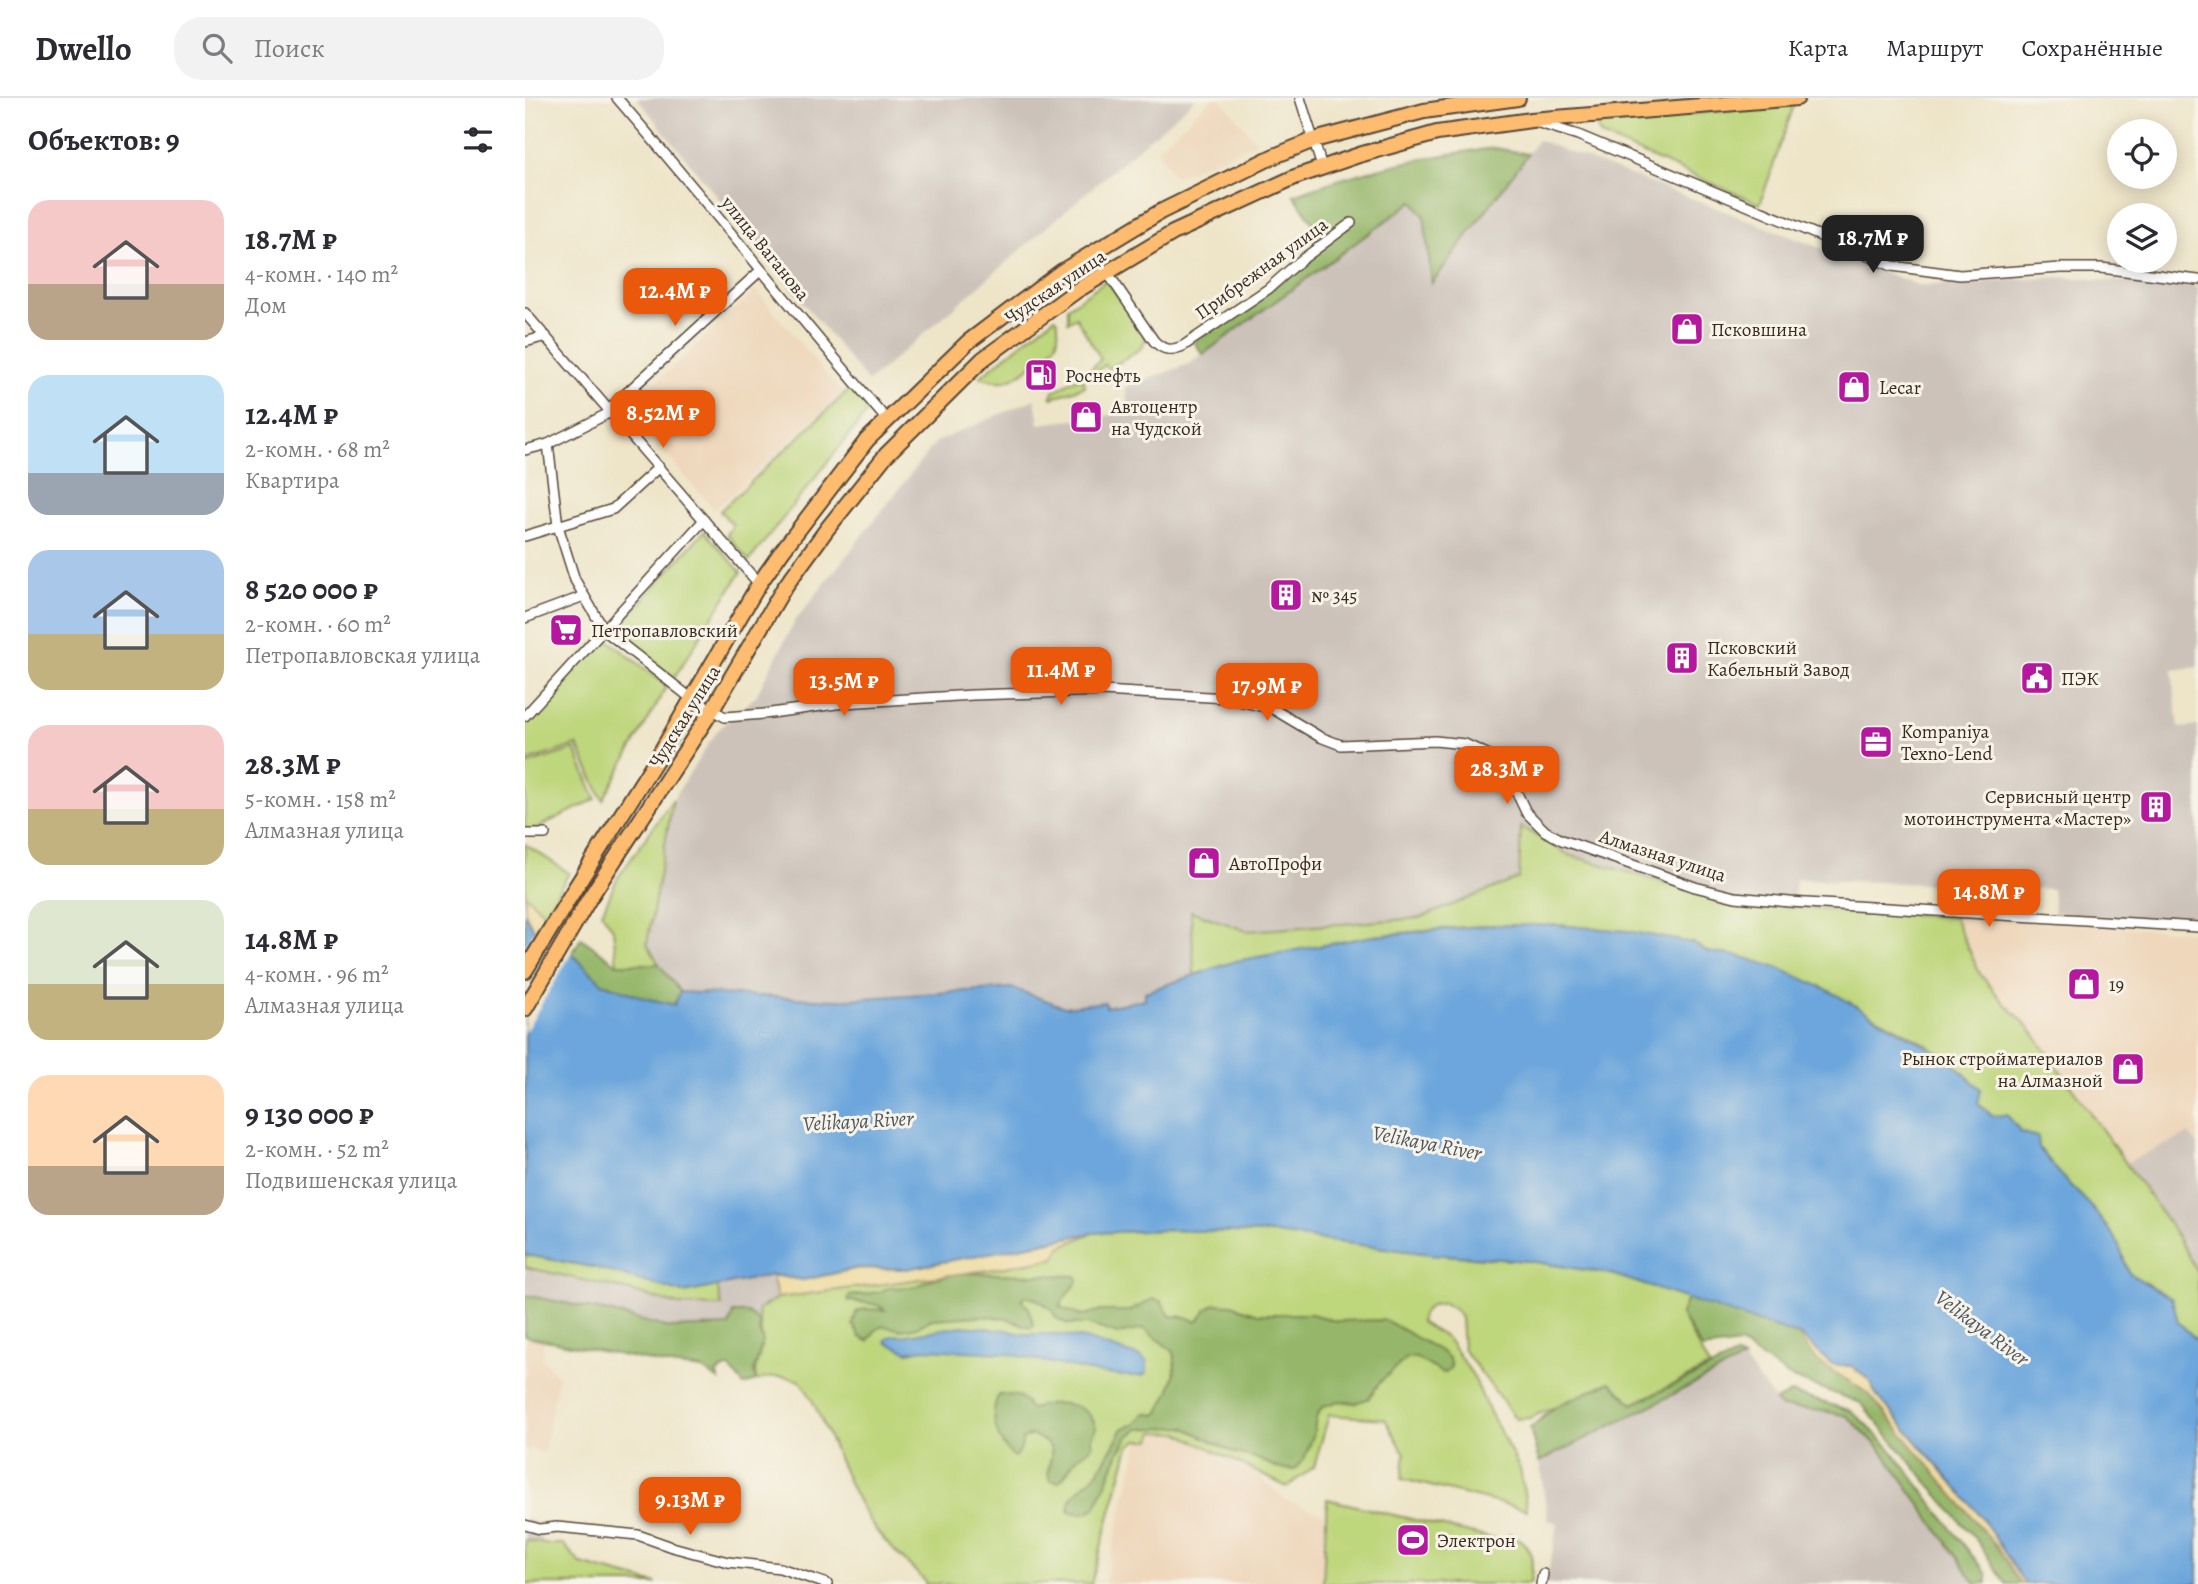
<!DOCTYPE html>
<html lang="ru">
<meta charset="utf-8">
<style>
body{margin:0;font-family:Alegreya,serif;background:#f2f2f3;color:#2b2b33;height:100vh;display:flex;flex-direction:column;font-size:26px;white-space:nowrap}
*{box-sizing:border-box;margin:0}
p{font-size:23px;color:#7c7c81}
.icon{flex:none;width:38px;height:38px;fill:none;stroke:currentColor;stroke-width:2;stroke-linecap:round;stroke-linejoin:round}
.map{position:relative;flex:1;overflow:hidden}
.drawer{display:flex;flex-direction:column;background:#fff;width:525px}
.drawer>*{flex:none}
.buttons{position:absolute;left:1582px;top:21px;display:grid;gap:14px}
.buttons a{display:grid;place-items:center;width:70px;height:70px;border-radius:50%;background:#fff;box-shadow:0 4px 18px #0003;font-size:35px}
.price{position:absolute;translate:-50% -60px;padding:0 16px;border-radius:14px;background:#ea580c;color:#fff;font-size:23px;line-height:46px;filter:drop-shadow(0 2px 4px #0008)}
.price::after{content:'';position:absolute;left:50%;top:42px;width:21px;height:16px;margin-left:-10px;background:inherit;clip-path:polygon(0 0,100% 0,50% 100%)}
.price.on{background:#222;color:#fff}
ul{padding:0;list-style:none}
li{display:flex;align-items:center;gap:21px;height:175px;padding:0 28px}
li span{display:grid;place-items:center;flex:none;width:196px;height:140px;border-radius:21px;color:#555}
li>.icon{margin-inline-start:auto}
span .icon{width:84px;height:84px;fill:#fffc;stroke-width:1}
li b{font-size:30px}
h2{display:flex;justify-content:space-between;align-items:center;height:84px;padding:0 28px;font-size:30px}
header{display:flex;align-items:center;gap:42px;box-sizing:border-box;height:98px;padding:0 35px;background:#fff;border-bottom:2px solid #e1e1e2}
header strong{font-size:33px}
nav{display:flex;gap:38px;margin-inline-start:auto;font-size:24px}
.search{width:490px;height:63px;background:#f2f2f3;display:flex;align-items:center;gap:18px;box-sizing:border-box;padding:0 24px;border-radius:28px;color:#7c7c81;font-size:26px}
main{display:flex;flex:1;min-height:0}
.map>svg:first-child{display:block}
.built{fill:#eed7bb}
.industrial{fill:#ccc2b9}
.green{fill:#bed67b;stroke:#7c804c;stroke-width:2}
.forest{fill:#96b76b;stroke:#687044;stroke-width:2}
.sand{fill:#eeda9e;stroke:#94825e;stroke-width:2}
.water{fill:#6ca6dc;stroke:#54687d;stroke-width:2}
.pier{fill:#eee5c9}
.lines{fill:none;stroke-linecap:round;stroke-linejoin:round}
.minor-casing{stroke:#564638;stroke-width:12}
.highway-casing{stroke:#564638;stroke-width:18}
.minor{stroke:#fff;stroke-width:9}
.highway{stroke:#fdbc6f;stroke-width:14}
.labels{text-anchor:middle;stroke-width:6;stroke-linejoin:round;paint-order:stroke}
.street-label{font-size:19px;fill:#3b2a1e;stroke:#f7f3e8}
.poi-label{font-size:19px;fill:#3b2a1e;stroke:#f7f3e8;text-anchor:start}
.water-label{font-size:21px;font-style:italic;fill:#4c5560;stroke:#f7f3e8}
</style>
<header>
<strong>Dwello</strong>
<div class="search"><svg class="icon" aria-label="search" viewBox="0 0 24 24"><circle cx="10" cy="10" r="6"/><path d="M15 15l6 6"/></svg>Поиск</div>
<nav><a>Карта</a><a>Маршрут</a><a>Сохранённые</a></nav>
</header>
<main>
<section class="drawer">
<h2>Объектов: 9<svg class="icon" aria-label="filters" viewBox="0 0 24 24"><path d="M4 7h16M4 17h16"/><circle cx="9" cy="7" r="2"/><circle cx="15" cy="17" r="2"/></svg></h2>
<ul>
<li><span style="background:linear-gradient(#f6c9c9 60%,#b9a48a 0)"><svg class="icon" aria-label="home" viewBox="0 0 24 24"><path d="M3 11l9-7 9 7M6 9v11h12V9"/></svg></span><div><b>18.7M ₽</b><p>4-комн. · 140 m²</p><p>Дом</p></div></li>
<li><span style="background:linear-gradient(#bfe0f5 70%,#9aa5b1 0)"><svg class="icon" aria-label="home" viewBox="0 0 24 24"><path d="M3 11l9-7 9 7M6 9v11h12V9"/></svg></span><div><b>12.4M ₽</b><p>2-комн. · 68 m²</p><p>Квартира</p></div></li>
<li><span style="background:linear-gradient(#a9c7e8 60%,#c2b280 0)"><svg class="icon" aria-label="home" viewBox="0 0 24 24"><path d="M3 11l9-7 9 7M6 9v11h12V9"/></svg></span><div><b>8 520 000 ₽</b><p>2-комн. · 60 m²</p><p>Петропавловская улица</p></div></li>
<li><span style="background:linear-gradient(#f6c9c9 60%,#c2b280 0)"><svg class="icon" aria-label="home" viewBox="0 0 24 24"><path d="M3 11l9-7 9 7M6 9v11h12V9"/></svg></span><div><b>28.3M ₽</b><p>5-комн. · 158 m²</p><p>Алмазная улица</p></div></li>
<li><span style="background:linear-gradient(#dfe7d0 60%,#c2b280 0)"><svg class="icon" aria-label="home" viewBox="0 0 24 24"><path d="M3 11l9-7 9 7M6 9v11h12V9"/></svg></span><div><b>14.8M ₽</b><p>4-комн. · 96 m²</p><p>Алмазная улица</p></div></li>
<li><span style="background:linear-gradient(#ffd9b3 65%,#b9a48a 0)"><svg class="icon" aria-label="home" viewBox="0 0 24 24"><path d="M3 11l9-7 9 7M6 9v11h12V9"/></svg></span><div><b>9 130 000 ₽</b><p>2-комн. · 52 m²</p><p>Подвишенская улица</p></div></li>
</ul>
</section>
<div class="map">
<svg width="1673" height="1486" viewBox="0 0 1673 1486">
<rect width="100%" height="100%" fill="#f7f3e8"/>
<filter id="ink" filterUnits="userSpaceOnUse"><feTurbulence type="fractalNoise" baseFrequency=".0143" numOctaves="2"/><feDisplacementMap in="SourceGraphic" scale="14" xChannelSelector="R" yChannelSelector="G"/><feConvolveMatrix kernelMatrix="1 2 1 2 8 2 1 2 1" color-interpolation-filters="sRGB"/></filter>
<filter id="wash" filterUnits="userSpaceOnUse"><feTurbulence type="fractalNoise" baseFrequency=".00686" numOctaves="4" result="noise"/><feDisplacementMap in="SourceGraphic" scale="28" xChannelSelector="R" yChannelSelector="G"/><feGaussianBlur stdDeviation="1.57" result="paint"/><feColorMatrix in="noise" values="0 0 0 0 0 0 0 0 0 0 0 0 0 0 0 0 0 1.4 0 .05"/><feComposite in="paint" operator="in"/></filter>
<g filter="url(#wash)">
<rect width="100%" height="100%" fill="#eee5c9"/>
<g class="built">
<path d="M688,0H695L732,44L650,79L632,51Z"/>
<path d="M231,192L317,295L190,412L109,321L118,304L115,299Z"/>
<path d="M1429,819L1673,834V1047L1664,1036L1602,1064L1562,1012L1504,929L1479,905L1455,875Z"/>
<path d="M0,1238L20,1242L17,1260L33,1279L19,1355L0,1350Z"/>
<path d="M629,1335L653,1336L729,1375L761,1402L801,1417L797,1486H579L614,1343H628Z"/>
</g>
<g class="industrial">
<path d="M112,0H671L343,284Z"/>
<path d="M1013,42L1395,188L1534,179L1673,189V569L1647,572L1654,630L1673,628V826L1529,815L1527,791L1271,781L1268,809L1209,805L1044,757L996,729L994,780L895,820L722,833L666,813L669,877L620,894L621,901L580,910V904L539,909L487,890L310,902L155,894L134,866L122,846L148,701L192,633L231,598L270,523L411,344L510,301L514,326L603,315L601,289L664,266L888,102L899,118L907,184Z"/>
<path d="M1562,1012L1602,1064L1664,1036L1673,1047V1175L1649,1133Z"/>
<path d="M0,1169L94,1190L154,1207L196,1208L192,1188L247,1177L252,1200L233,1212L234,1224L223,1215L204,1228L144,1230L84,1214L0,1197Z"/>
<path d="M1218,1261L1255,1309L1299,1313L1322,1318L1356,1351L1451,1486H1021L1033,1425L1023,1422L1014,1364Z"/>
<path d="M0,1420L10,1424L8,1430L20,1446L0,1442Z"/>
</g>
<g class="green">
<path d="M1269,7L1235,106L1076,38L1071,28L1072,24Z"/>
<path d="M582,182L622,239L616,250L584,271L580,267L568,276L571,282L563,279L562,275L576,261L551,219L543,224V209Z"/>
<path d="M530,219L532,221C534,229 534,242 529,249C523,256 492,280 483,282C473,285 464,282 455,279Z"/>
<path d="M552,280L559,282L560,288L527,300L526,299L528,294Z"/>
<path d="M325,291L344,312L224,463L202,437L208,427L195,413Z"/>
<path d="M179,433L216,474L149,580L90,533Z"/>
<path d="M77,537L142,588L78,702L52,647L0,664V622Z"/>
<path d="M50,651L71,701L3,734L0,730V667Z"/>
<path d="M148,701L122,846L134,866H92L88,831L77,815L92,781Z"/>
<path d="M996,729L1044,757L1209,805L1429,819L1455,876L1479,905L1504,929L1649,1133L1673,1175V1243L1653,1224L1647,1201L1604,1175L1592,1143L1565,1107L1540,1082L1514,1050L1512,1039L1496,1035L1482,1017L1467,1018L1453,1005L1456,991L1419,957L1378,933L1343,915L1214,858L1182,854L1168,845L1102,833L1032,827H969L924,830L848,838L711,863L669,877L666,813L722,833L895,820L994,780Z"/>
<path d="M0,746L44,775L9,833L0,815Z"/>
<path d="M641,1132L743,1135L905,1156L1003,1163L1086,1176L1162,1200L1156,1217L1184,1269L1108,1306L1085,1284L1005,1320L991,1321L938,1251L936,1220L930,1212L919,1205L907,1207L898,1214L895,1224L922,1240L949,1279L959,1303L995,1371L1002,1412L877,1381L880,1356L860,1321L804,1317L789,1369L762,1389L654,1335L629,1334L626,1342H613L604,1348L566,1486H400V1483C385,1467 368,1453 354,1436C333,1411 314,1361 300,1330C295,1319 283,1289 274,1283C262,1277 243,1278 231,1283C228,1266 235,1261 237,1245C238,1241 233,1219 233,1212L252,1200L463,1172L530,1160L535,1149L567,1135Z"/>
<path d="M0,1157L68,1169L159,1195L192,1188L197,1208L154,1207L94,1190L0,1169Z"/>
<path d="M802,1401L982,1444L984,1436C1009,1446 1009,1462 1005,1486H798Z"/>
<path d="M0,1442L20,1446H38L56,1466L132,1486H0Z"/>
</g>
<g class="forest">
<path d="M970,50L1003,56L907,185L899,118L888,103L678,256L669,244L766,177L799,141L769,97C831,73 904,57 970,50Z"/>
<path d="M56,840L92,866H134L155,894L150,907L120,900L77,885L47,856Z"/>
<path d="M434,1175L551,1178L553,1182C549,1192 540,1195 535,1209L556,1218L573,1213H605L628,1201L636,1203L645,1218L661,1219L672,1224L682,1211L690,1206L707,1207L733,1216H786L811,1223L860,1222L917,1254L924,1260L926,1269L920,1275L916,1274L891,1260L883,1259L856,1283L843,1301L830,1305L813,1303L797,1309L791,1320L788,1338L780,1359L770,1372L755,1371L728,1359L710,1355L659,1329L613,1331L603,1339L594,1354L571,1409C563,1416 555,1417 544,1413L546,1400L573,1374L598,1330L611,1326L619,1315L631,1317L634,1314C645,1293 653,1279 649,1254L619,1231L593,1236L562,1226H543L531,1220L527,1212L513,1202L501,1198L497,1200L498,1204L504,1210L509,1228L505,1229L480,1220L456,1218L407,1221L392,1229L377,1232L358,1228L350,1233L343,1243L335,1239L328,1227L331,1214L339,1211L360,1212C349,1202 336,1207 323,1202L324,1198L355,1194L363,1190L390,1189L407,1181Z"/>
<path d="M0,1197L84,1214L144,1230L204,1228L208,1215H223L234,1224V1233L238,1243L229,1272L231,1283L219,1287L204,1269L191,1275L194,1282L177,1271L145,1267L0,1238Z"/>
<path d="M1162,1200L1276,1238L1278,1245L1291,1262L1344,1296L1472,1449L1496,1486H1481L1453,1444L1336,1305L1265,1279L1215,1246L1177,1251L1156,1217Z"/>
<path d="M1211,1258L1218,1261L1014,1364L1005,1330L1030,1309L1085,1284L1108,1306Z"/>
<path d="M1266,1295L1327,1313L1365,1350L1462,1477V1485L1451,1486L1356,1351L1322,1318L1299,1313L1255,1309L1250,1303Z"/>
<path d="M474,1297C488,1297 497,1295 503,1309L507,1311C528,1301 565,1303 571,1330L566,1342L568,1346C564,1354 557,1355 551,1361C544,1369 542,1378 533,1384L525,1382C518,1367 537,1353 517,1342C508,1337 506,1336 497,1342C498,1348 494,1356 489,1359C472,1346 463,1315 474,1297Z"/>
</g>
<g class="sand">
<path d="M0,796L20,816L9,833L0,815Z"/>
<path d="M567,1135L535,1149L530,1160L463,1172L252,1200L247,1177L278,1182L334,1170L381,1171Z"/>
<path d="M1276,1238L1306,1266L1326,1268L1344,1282L1351,1296L1456,1418L1500,1486H1496L1472,1449L1344,1296L1291,1262L1278,1245Z"/>
</g>
<g class="water">
<path d="M0,815L9,833L47,856L77,885L120,900L149,907L155,894L310,902L487,890L539,909L580,904L581,909L620,901V894L711,863L848,838L969,827H1032L1102,833L1168,845L1182,854L1214,858L1253,870L1301,891L1419,958L1456,991L1453,1005L1467,1018L1482,1017L1497,1035L1513,1039L1514,1050L1540,1082L1565,1107L1592,1143L1604,1175L1647,1201L1653,1224L1673,1243V1486H1500L1456,1418L1351,1296L1344,1282L1326,1268L1306,1266L1276,1238L1086,1176L1003,1163L905,1156L743,1135L642,1132L567,1135L381,1171L334,1170L278,1182L247,1177L159,1195L68,1169L0,1157Z"/>
<path d="M436,1228L463,1230L469,1232L478,1231L496,1236H529L560,1241L615,1259L622,1264V1274L618,1278H597L573,1275L480,1255L398,1251L383,1254L362,1245L361,1242L369,1237L377,1238Z"/>
</g>
<path class="pier" d="M11,830L48,853L0,934V849Z"/>
</g>
<g filter="url(#ink)">
<g class="lines">
<defs>
<g id="minor">
<path d="M92,0C184,106 271,216 362,322"/>
<path d="M775,0L797,69"/>
<path d="M1014,25L1053,37L1367,168L1435,177L1536,170H1576L1673,182"/>
<path d="M582,174L629,243C639,253 646,253 658,248L743,191L775,163L826,125"/>
<path d="M0,215L234,486"/>
<path d="M0,244L21,238"/>
<path d="M84,311L236,172"/>
<path d="M23,346L33,428L50,482L79,532L167,601L200,619L239,616L318,605L448,597L577,593L702,600L748,611L795,639L816,647L910,643L940,646L962,656L977,671L990,691L1001,714L1020,733L1037,742L1170,789L1210,799L1265,804L1673,829"/>
<path d="M0,352L23,346L86,314"/>
<path d="M0,438L88,411L134,369"/>
<path d="M0,520L59,498"/>
<path d="M0,618L179,422"/>
<path d="M0,736H20"/>
<path d="M0,1427L15,1431L32,1429L113,1437L147,1449L203,1464L255,1470L302,1486"/>
<path d="M1016,1486L1018,1476"/>
</g>
<g id="highway">
<path d="M0,873L49,792L134,657L234,486L257,453L342,342L443,244L536,174L635,114L747,59L789,42L899,13L993,0"/>
<path d="M0,911L64,801L187,612L259,490L302,431L361,357L458,261L551,193L648,135L770,79L834,57L912,35L1006,22L1272,0"/>
</g>
</defs>
<use href="#minor" class="minor-casing"/>
<use href="#highway" class="highway-casing"/>
<use href="#minor" class="minor"/>
<use href="#highway" class="highway"/>
</g>
</g>
<defs>
<symbol id="shop-square" viewBox="-11 -11 22 22"><rect x="-9" y="-9" width="18" height="18" rx="4" fill="#b5179e" stroke="#f7f3e8"/><path d="M-5-2.5h2.3a2.7 3.5 0 0 1 5.4 0H5L5.5 6h-11ZM-1.5-2.5h3a1.5 2.3 0 0 0-3 0Z" fill="#fff"/></symbol>
<symbol id="fuel-square" viewBox="-11 -11 22 22"><rect x="-9" y="-9" width="18" height="18" rx="4" fill="#b5179e" stroke="#f7f3e8"/><path d="M-5.5-6h7V0h2V4h1.3V-2.5L3-4.5l.8-.8L6-3V5H2.5V1h-1V6h-7ZM-4.2-4.7v3.2H.2V-4.7Z" fill="#fff"/></symbol>
<symbol id="building-square" viewBox="-11 -11 22 22"><rect x="-9" y="-9" width="18" height="18" rx="4" fill="#b5179e" stroke="#f7f3e8"/><path d="M-4-6H4V6H1V3H-1V6H-4ZM-2.5-4.3h1.7v1.8h-1.7ZM.8-4.3h1.7v1.8H.8ZM-2.5-1h1.7V.8h-1.7ZM.8-1h1.7V.8H.8Z" fill="#fff"/></symbol>
<symbol id="supermarket-square" viewBox="-11 -11 22 22"><rect x="-9" y="-9" width="18" height="18" rx="4" fill="#b5179e" stroke="#f7f3e8"/><path d="M-6-5.5h2.5l.6 2H6L4.5 2H-2.5L-4.4-4H-6ZM-1.5 3.2a1.3 1.3 0 1 0 .1 0ZM3 3.2a1.3 1.3 0 1 0 .1 0Z" fill="#fff"/></symbol>
<symbol id="civic-square" viewBox="-11 -11 22 22"><rect x="-9" y="-9" width="18" height="18" rx="4" fill="#b5179e" stroke="#f7f3e8"/><path d="M-.6-6.5H3V-4.5H.6V-3L4-1V1h2V6H-6V1h2V-1L-.6-3ZM-1.2 2.5V6h2.4V2.5Z" fill="#fff"/></symbol>
<symbol id="office-square" viewBox="-11 -11 22 22"><rect x="-9" y="-9" width="18" height="18" rx="4" fill="#b5179e" stroke="#f7f3e8"/><path d="M-6-3h4V-5.5h4V-3h4V5H-6ZM-1-4.5V-3h2v-1.5ZM-6 0V1H6V0Z" fill="#fff"/></symbol>
<symbol id="stadium-square" viewBox="-11 -11 22 22"><rect x="-9" y="-9" width="18" height="18" rx="4" fill="#b5179e" stroke="#f7f3e8"/><path d="M0-5a6.5 5 0 1 0 0 10a6.5 5 0 1 0 0-10ZM-3.5-1.8h7v3.6h-7Z" fill="#fff"/></symbol>
</defs>
<g fill-rule="evenodd">
<use href="#shop-square" x="1143" y="212" width="38" height="38"/>
<use href="#fuel-square" x="497" y="258" width="38" height="38"/>
<use href="#shop-square" x="1310" y="270" width="38" height="38"/>
<use href="#shop-square" x="542" y="300" width="38" height="38"/>
<use href="#building-square" x="742" y="478" width="38" height="38"/>
<use href="#supermarket-square" x="22" y="513" width="38" height="38"/>
<use href="#building-square" x="1138" y="541" width="38" height="38"/>
<use href="#civic-square" x="1493" y="561" width="38" height="38"/>
<use href="#office-square" x="1332" y="625" width="38" height="38"/>
<use href="#building-square" x="1612" y="690" width="38" height="38"/>
<use href="#shop-square" x="660" y="746" width="38" height="38"/>
<use href="#shop-square" x="1540" y="867" width="38" height="38"/>
<use href="#shop-square" x="1584" y="952" width="38" height="38"/>
<use href="#stadium-square" x="869" y="1423" width="38" height="38"/>
</g>
<g class="labels">
<g class="street-label">
<text transform="translate(241 150) rotate(51)" y="7">улица Ваганова</text>
<text transform="translate(736 170) rotate(-36)" y="7">Прибрежная улица</text>
<text transform="translate(530 188) rotate(-34)" y="7">Чудская улица</text>
<text transform="translate(159 618) rotate(-58)" y="7">Чудская улица</text>
<text transform="translate(1138 757) rotate(18)" y="7">Алмазная улица</text>
</g>
<g class="poi-label">
<text x="1186" y="238">Псковшина</text>
<text x="540" y="284">Роснефть</text>
<text x="1354" y="296">Lecar</text>
<text x="586" y="315">Автоцентр<tspan x="586" dy="22">на Чудской</tspan></text>
<text x="786" y="504">№ 345</text>
<text x="66" y="539">Петропавловский</text>
<text x="1182" y="556">Псковский<tspan x="1182" dy="22">Кабельный Завод</tspan></text>
<text x="1536" y="587">ПЭК</text>
<text x="1376" y="640">Kompaniya<tspan x="1376" dy="22">Texno-Lend</tspan></text>
<text x="1606" y="705" text-anchor="end">Сервисный центр<tspan x="1606" dy="22">мотоинструмента «Мастер»</tspan></text>
<text x="704" y="772">АвтоПрофи</text>
<text x="1584" y="893">19</text>
<text x="1578" y="967" text-anchor="end">Рынок стройматериалов<tspan x="1578" dy="22">на Алмазной</tspan></text>
<text x="912" y="1449">Электрон</text>
</g>
<g class="water-label">
<text transform="translate(333 1023) rotate(-3)" y="7">Velikaya River</text>
<text transform="translate(902 1045) rotate(11)" y="7">Velikaya River</text>
<text transform="translate(1457 1230) rotate(37)" y="7">Velikaya River</text>
</g>
</g>
</svg>
<div class="buttons">
<a><svg class="icon" aria-label="locate" viewBox="0 0 24 24"><circle cx="12" cy="12" r="6"/><path d="M12 2v4M12 18v4M2 12h4M18 12h4"/></svg></a>
<a><svg class="icon" aria-label="layers" viewBox="0 0 24 24"><path d="M12 4l9 5-9 5-9-5zM3 14l9 5 9-5"/></svg></a>
</div>
<b class="price on" style="left:1348px;top:177px">18.7M ₽</b>
<b class="price" style="left:150px;top:230px">12.4M ₽</b>
<b class="price" style="left:138px;top:352px">8.52M ₽</b>
<b class="price" style="left:536px;top:609px">11.4M ₽</b>
<b class="price" style="left:319px;top:620px">13.5M ₽</b>
<b class="price" style="left:742px;top:625px">17.9M ₽</b>
<b class="price" style="left:982px;top:708px">28.3M ₽</b>
<b class="price" style="left:1464px;top:831px">14.8M ₽</b>
<b class="price" style="left:165px;top:1439px">9.13M ₽</b>
</div>
</main>
